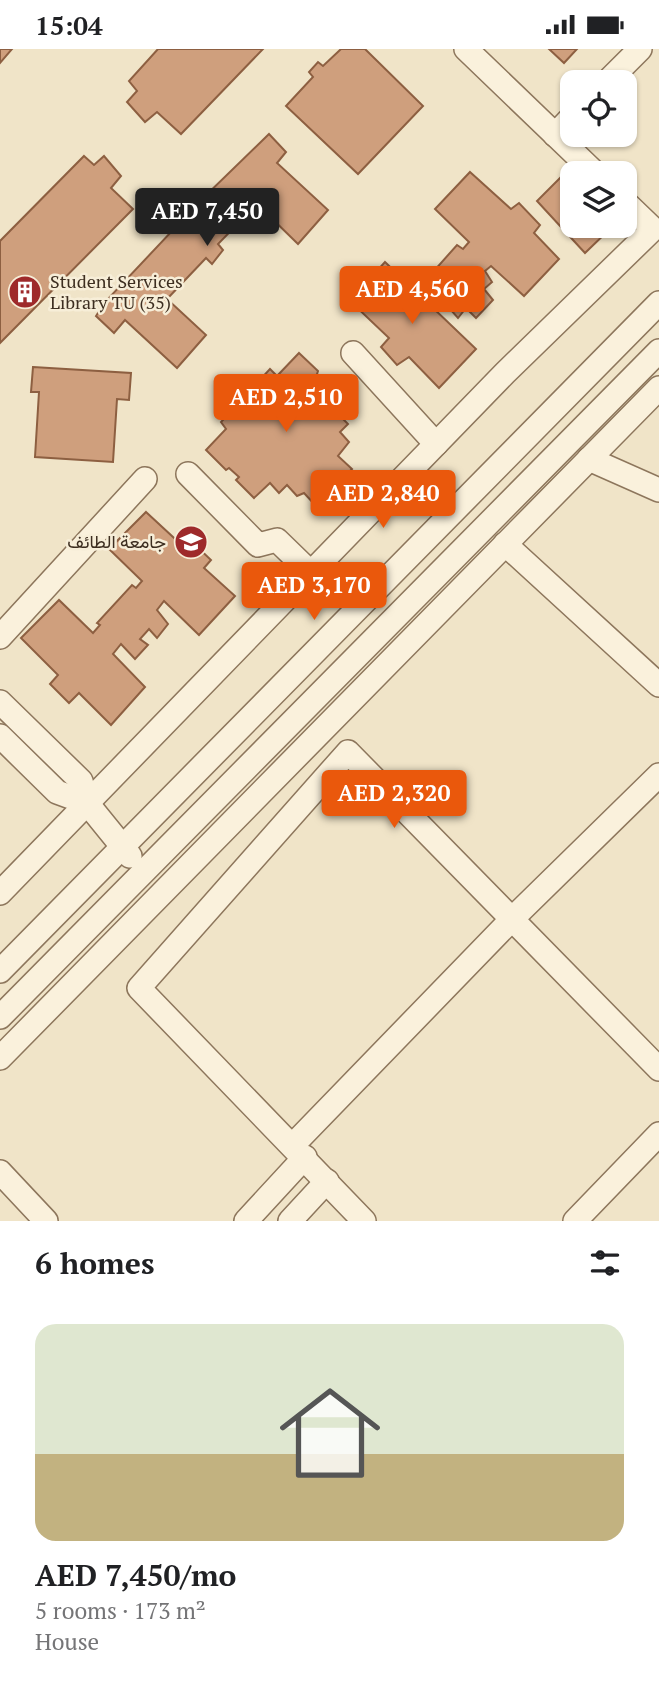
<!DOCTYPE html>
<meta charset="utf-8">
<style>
body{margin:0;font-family:"PT Serif",Vazirmatn,serif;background:#f2f2f2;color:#202124;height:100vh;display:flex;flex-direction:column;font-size:26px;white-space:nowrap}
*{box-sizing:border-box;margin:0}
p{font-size:23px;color:#757577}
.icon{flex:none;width:38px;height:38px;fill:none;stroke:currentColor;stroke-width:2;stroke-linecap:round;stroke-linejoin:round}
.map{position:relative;height:1172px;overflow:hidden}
.panel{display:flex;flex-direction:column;background:#fff;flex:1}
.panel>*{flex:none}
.fabs{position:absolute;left:560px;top:21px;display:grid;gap:14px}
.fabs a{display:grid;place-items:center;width:77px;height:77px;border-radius:14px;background:#fff;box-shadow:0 2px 5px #0004;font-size:35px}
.price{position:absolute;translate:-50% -60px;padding:0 16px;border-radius:7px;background:#ea580c;color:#fff;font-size:23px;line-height:46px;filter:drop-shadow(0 2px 4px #0008)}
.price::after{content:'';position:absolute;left:50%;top:42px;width:21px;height:16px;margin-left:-10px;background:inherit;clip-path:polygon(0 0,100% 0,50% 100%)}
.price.on{background:#222;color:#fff}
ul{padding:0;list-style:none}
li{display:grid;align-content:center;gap:14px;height:371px;padding:0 35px}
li+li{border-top:2px solid #e0e0e0}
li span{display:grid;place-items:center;height:217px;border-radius:21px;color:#555}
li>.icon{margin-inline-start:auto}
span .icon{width:126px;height:126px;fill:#fffc;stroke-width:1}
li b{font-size:30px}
h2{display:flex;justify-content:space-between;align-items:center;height:84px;padding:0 35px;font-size:30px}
.status{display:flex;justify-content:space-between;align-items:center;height:49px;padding:0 35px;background:#fff;direction:ltr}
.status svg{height:19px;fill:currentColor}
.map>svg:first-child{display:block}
.building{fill:#cf9f7d;stroke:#8d5f41;stroke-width:2}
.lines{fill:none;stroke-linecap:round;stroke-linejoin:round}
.minor-casing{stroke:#8d765c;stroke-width:26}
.minor{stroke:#faf1dc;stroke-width:23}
.labels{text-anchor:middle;stroke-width:5;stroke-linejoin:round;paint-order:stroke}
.poi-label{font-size:18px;fill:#3d2e20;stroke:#f7eed8;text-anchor:start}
</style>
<div class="status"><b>15:04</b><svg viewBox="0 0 49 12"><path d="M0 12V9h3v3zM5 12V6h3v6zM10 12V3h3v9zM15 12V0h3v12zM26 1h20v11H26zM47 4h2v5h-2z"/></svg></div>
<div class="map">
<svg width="659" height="1172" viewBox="0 0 659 1172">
<rect width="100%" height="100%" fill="#f0e4c8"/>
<g class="building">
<path d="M0,0H12L0,14Z"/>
<path d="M158,0H263L181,85L157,63L145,73L127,53L137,42L129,32Z"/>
<path d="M341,0H365L423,57L358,125L286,57L313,28L309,23L318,13L323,17Z"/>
<path d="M549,0H577L564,14Z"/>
<path d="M269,85L286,103L277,114L328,161L298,195L257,155L218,195L223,201L212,215L206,209L167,250L206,286L177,319L125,271L114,284L96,267L105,253L173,181L167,174L180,158L186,164L197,155Z"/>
<path d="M84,107L94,116L104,107L121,127L111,139L133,160L0,294V192Z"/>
<path d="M470,123L511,160L519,154L540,176L534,184L559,210L524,247L491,217L485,222L492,233L484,240L493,251L476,269L466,259L458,269L425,232L457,196L463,200L469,193L435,160Z"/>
<path d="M565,124L572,132V177H613L585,204L537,152Z"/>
<path d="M385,213L476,300L439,339L409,308L397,316L381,298L389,289L350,252Z"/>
<path d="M299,304L318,322L317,325L327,336L330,333L347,353L338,365L348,375L340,383L349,393L338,407L352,420L316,457L304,444L297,447L287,436L279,444L270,434L254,449L236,431L239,428L229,419L226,421L206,401L226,380L221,373L270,320L277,327Z"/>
<path d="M33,318L131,324L129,351L117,350L113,413L35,408L39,343H31Z"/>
<path d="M146,463L186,500L192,493L211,511L204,519L235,547L199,586L164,552L157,561L168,575L157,589L149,580L140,590L148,596L135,610L121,595L113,605L145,638L111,676L79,644L69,654L50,635L58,626L21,589L59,551L93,584L100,576L97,574L132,536L136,539L142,532L109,500Z"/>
</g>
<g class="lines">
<defs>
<g id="minor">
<path d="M466,0L595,124"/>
<path d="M607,33L640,0"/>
<path d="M555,86L572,68"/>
<path d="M353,304L436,395"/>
<path d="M589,410L659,441"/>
<path d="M188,425L258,496L277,491L311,524"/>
<path d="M505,495L659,636"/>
<path d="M0,588L145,430"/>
<path d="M0,653L81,732L87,754"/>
<path d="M0,687L57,743L87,754L130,807"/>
<path d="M0,844L505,324L653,180L625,153"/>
<path d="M0,922L659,254"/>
<path d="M0,968L659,302"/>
<path d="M0,1009L659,339"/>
<path d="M293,1096L512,870L659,726"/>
<path d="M0,1123L46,1172"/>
<path d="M246,1172L305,1108"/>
<path d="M290,1172L327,1132"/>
<path d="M364,1172L139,939L348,703L659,1020"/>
<path d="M575,1172L659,1085"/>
</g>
</defs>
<use href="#minor" class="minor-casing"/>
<use href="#minor" class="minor"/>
</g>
<defs>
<symbol id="building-disc" viewBox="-11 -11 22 22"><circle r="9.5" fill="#9e2a2b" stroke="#f7eed8"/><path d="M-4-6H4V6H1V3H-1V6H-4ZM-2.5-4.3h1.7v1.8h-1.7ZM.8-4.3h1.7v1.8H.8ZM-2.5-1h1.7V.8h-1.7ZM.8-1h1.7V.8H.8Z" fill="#fff"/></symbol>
<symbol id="university-disc" viewBox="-11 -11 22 22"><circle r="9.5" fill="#9e2a2b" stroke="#f7eed8"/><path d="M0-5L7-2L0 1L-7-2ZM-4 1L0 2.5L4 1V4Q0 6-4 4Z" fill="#fff"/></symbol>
</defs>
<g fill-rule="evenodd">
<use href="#building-disc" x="6" y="224" width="38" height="38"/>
<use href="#university-disc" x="172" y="474" width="38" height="38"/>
</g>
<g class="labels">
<g class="poi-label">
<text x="50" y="239">Student Services<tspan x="50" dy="21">Library TU (35)</tspan></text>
<text x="166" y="499" text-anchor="end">جامعة الطائف</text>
</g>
</g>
</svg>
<div class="fabs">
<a><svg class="icon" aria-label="locate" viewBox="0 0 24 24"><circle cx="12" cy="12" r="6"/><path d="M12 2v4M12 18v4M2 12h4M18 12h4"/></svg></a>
<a><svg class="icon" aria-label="layers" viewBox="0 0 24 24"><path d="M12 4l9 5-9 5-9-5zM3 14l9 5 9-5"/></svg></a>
</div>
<b class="price on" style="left:207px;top:199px">AED 7,450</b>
<b class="price" style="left:412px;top:277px">AED 4,560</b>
<b class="price" style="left:286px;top:385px">AED 2,510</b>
<b class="price" style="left:383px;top:481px">AED 2,840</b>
<b class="price" style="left:314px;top:573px">AED 3,170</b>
<b class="price" style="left:394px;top:781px">AED 2,320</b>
</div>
<section class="panel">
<h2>6 homes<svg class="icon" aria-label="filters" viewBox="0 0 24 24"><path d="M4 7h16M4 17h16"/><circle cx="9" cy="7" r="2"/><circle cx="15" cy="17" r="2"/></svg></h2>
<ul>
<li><span style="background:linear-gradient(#dfe7d0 60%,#c2b280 0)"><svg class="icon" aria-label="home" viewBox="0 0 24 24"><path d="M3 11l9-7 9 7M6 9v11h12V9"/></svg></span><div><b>AED 7,450/mo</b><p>5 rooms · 173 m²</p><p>House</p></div></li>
</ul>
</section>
